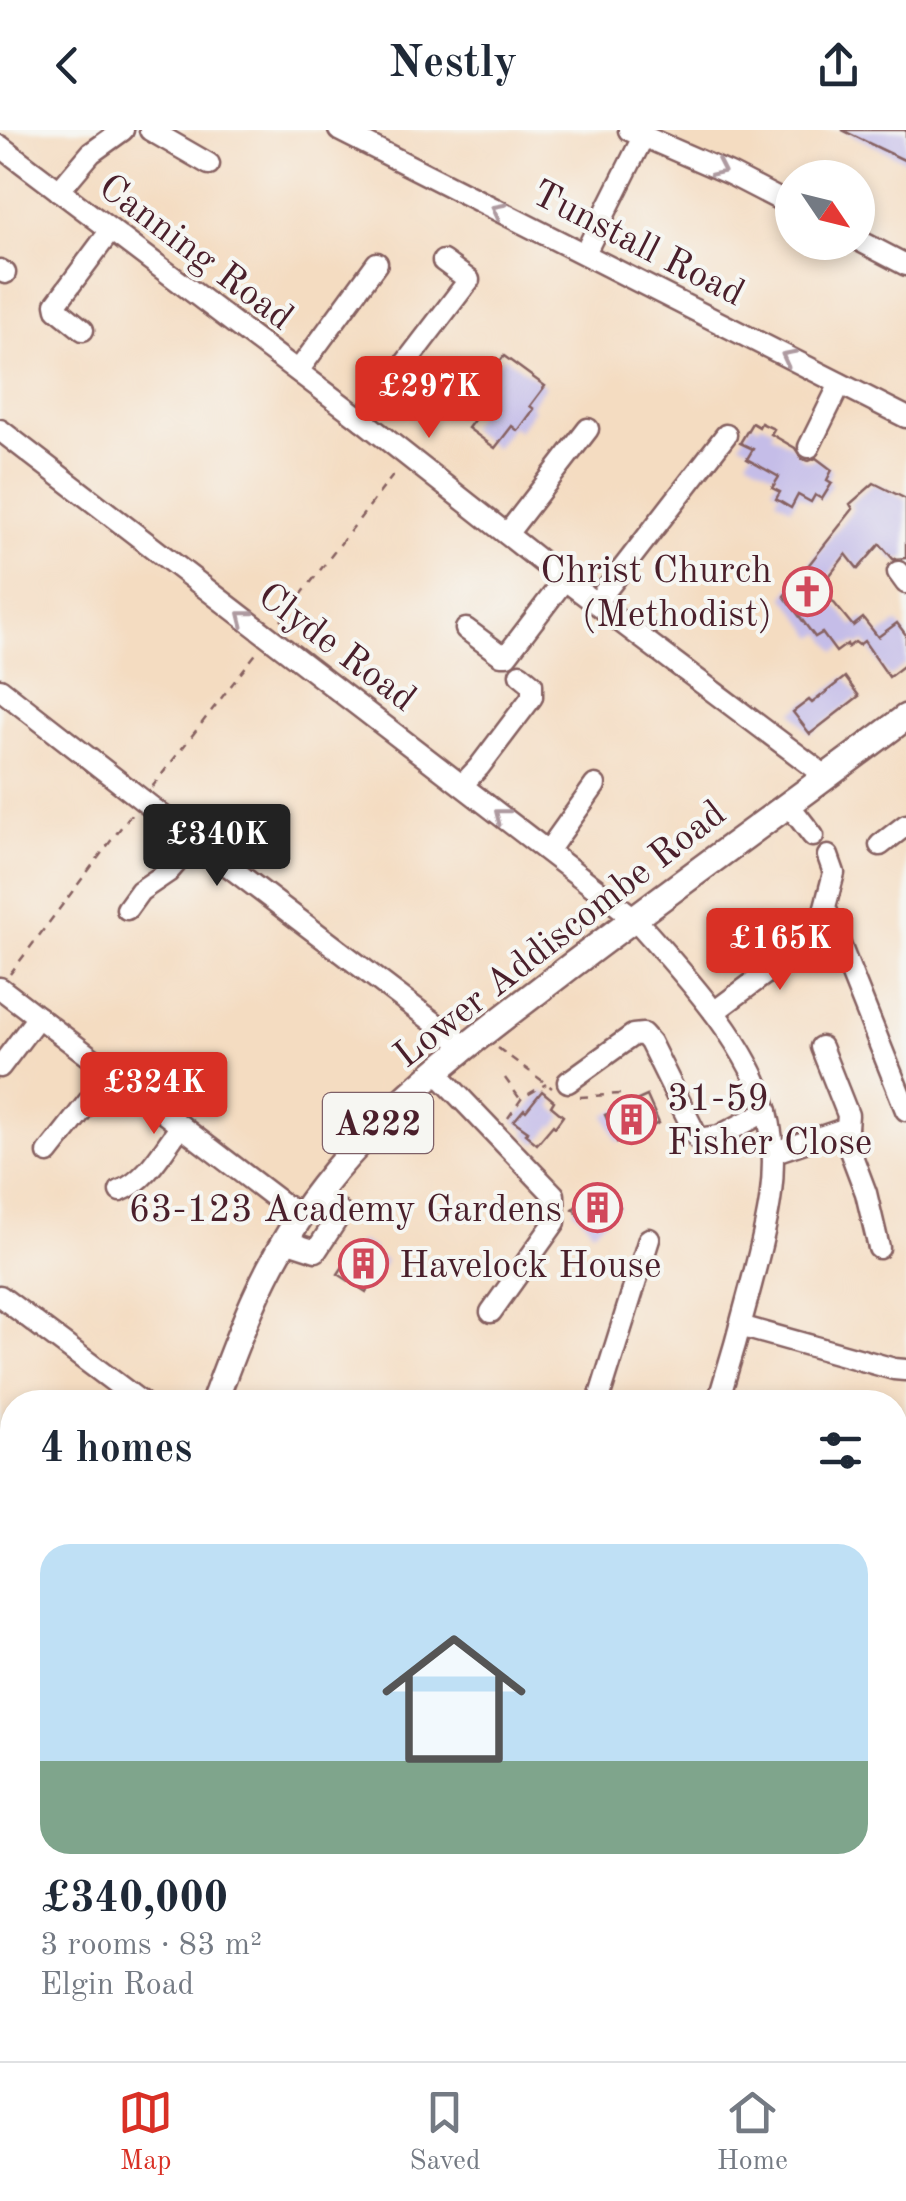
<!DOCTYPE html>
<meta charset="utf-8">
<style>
body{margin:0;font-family:"Old Standard TT",serif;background:#f6f6f7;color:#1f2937;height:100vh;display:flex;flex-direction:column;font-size:38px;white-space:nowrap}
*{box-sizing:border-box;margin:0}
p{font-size:32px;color:#747a83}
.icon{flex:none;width:55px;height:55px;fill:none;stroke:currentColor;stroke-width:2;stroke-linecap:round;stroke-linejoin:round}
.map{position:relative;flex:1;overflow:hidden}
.panel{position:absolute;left:0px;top:1260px;width:908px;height:672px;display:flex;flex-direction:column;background:#fff;border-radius:40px 40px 0 0;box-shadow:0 5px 15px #0003}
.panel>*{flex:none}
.needle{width:65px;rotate:125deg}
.fabs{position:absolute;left:775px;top:30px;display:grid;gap:20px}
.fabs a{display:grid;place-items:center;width:100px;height:100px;border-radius:50%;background:#fff;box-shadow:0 5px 15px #0003;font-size:50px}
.price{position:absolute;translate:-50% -85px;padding:0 22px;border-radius:10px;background:#d93025;color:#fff;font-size:32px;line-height:65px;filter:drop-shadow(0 2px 5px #0008)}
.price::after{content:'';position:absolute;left:50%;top:60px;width:30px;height:22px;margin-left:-15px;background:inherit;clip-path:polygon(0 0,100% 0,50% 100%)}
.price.selected{background:#222;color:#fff}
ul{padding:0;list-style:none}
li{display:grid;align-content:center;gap:20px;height:530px;padding:0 40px}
li span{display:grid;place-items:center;height:310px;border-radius:30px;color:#555}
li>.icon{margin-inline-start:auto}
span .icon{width:180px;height:180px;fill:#fffc;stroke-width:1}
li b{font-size:42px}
h2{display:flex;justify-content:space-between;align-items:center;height:120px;padding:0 40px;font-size:42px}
header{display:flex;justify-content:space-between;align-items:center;height:130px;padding:0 40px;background:#fff;font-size:45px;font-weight:800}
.menu{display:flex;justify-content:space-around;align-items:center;height:140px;border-top:2px solid #e0e1e3;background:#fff;font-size:28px;color:#747a83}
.menu a{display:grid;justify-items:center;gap:5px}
.menu .selected{color:#d93025}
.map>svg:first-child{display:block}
.building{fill:#c5bde8}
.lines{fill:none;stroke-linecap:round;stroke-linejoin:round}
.minor-casing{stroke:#866160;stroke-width:25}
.major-casing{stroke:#866160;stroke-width:30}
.path{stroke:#866160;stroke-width:2.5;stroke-dasharray:8 8;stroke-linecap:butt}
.minor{stroke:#fff;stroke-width:20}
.major{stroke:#fff;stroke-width:25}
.tram{stroke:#4a1f2b;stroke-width:2.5}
.oneway{stroke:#ae9aa0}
.labels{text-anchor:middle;stroke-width:8;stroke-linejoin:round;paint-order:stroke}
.shield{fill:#f6f6f2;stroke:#7e6067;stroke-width:2.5}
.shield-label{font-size:35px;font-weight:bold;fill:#4a1f2b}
.street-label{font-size:38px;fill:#4a1f2b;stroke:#f6f6f2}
.poi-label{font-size:38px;fill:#4a1f2b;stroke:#f6f6f2;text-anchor:end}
</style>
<header><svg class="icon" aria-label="back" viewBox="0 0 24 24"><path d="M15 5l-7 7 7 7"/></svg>Nestly<svg class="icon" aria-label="share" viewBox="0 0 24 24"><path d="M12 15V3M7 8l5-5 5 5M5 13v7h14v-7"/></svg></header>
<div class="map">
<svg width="906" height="1931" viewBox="0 0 906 1931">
<rect width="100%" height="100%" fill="#f6f6f2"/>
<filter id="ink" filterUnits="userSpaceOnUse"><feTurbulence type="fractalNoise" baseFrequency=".01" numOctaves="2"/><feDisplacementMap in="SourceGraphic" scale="20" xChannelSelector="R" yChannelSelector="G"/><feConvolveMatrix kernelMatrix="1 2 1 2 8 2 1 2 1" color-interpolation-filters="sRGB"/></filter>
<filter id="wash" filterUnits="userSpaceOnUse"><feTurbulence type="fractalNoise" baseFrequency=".0048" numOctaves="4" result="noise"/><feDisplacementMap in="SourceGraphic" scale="40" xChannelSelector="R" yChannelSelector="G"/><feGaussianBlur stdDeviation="2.25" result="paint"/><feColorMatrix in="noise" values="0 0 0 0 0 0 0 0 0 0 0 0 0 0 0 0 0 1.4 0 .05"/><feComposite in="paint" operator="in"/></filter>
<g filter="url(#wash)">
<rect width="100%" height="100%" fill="#f4dcc1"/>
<g id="blocks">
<g class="building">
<path d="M842,0H906V31L881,19Z"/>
<path d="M504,226L545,256L530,276L534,279L518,301L512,296L495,318L468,298L477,286L464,277L471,267L466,263L484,240L490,244Z"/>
<path d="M752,293L759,297L761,293L774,299L771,304L795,318L802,329L809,331L816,328L832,340L827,350L832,353L822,369L815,365L811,372L798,365L791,378L776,369L780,362L772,358L779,347L747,329L753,319L740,313Z"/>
<path d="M874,353L906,369V428L893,429L880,414L858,439L846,424L821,457L853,496L863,488L878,507L897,493L906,505V534L889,547L864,511L859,515L855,512L848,517L847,514L836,522L822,503L815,507L784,466L853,379L850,374Z"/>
<path d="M845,547L859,566L810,604L793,582L809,570L812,573Z"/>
<path d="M542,961L554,971L551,976L563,986L555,997L553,995L537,1014L525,1004L528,1001L514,991L524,979L526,981Z"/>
<path d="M647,966L659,993L617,1012L605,985Z"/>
<path d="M599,1054L620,1077L593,1101L573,1079Z"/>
<path d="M360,1111L374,1118L372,1123L386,1130L380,1143L377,1141L366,1162L338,1144Z"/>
<path d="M12,1834V1878L0,1859V1842Z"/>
</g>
</g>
</g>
<g filter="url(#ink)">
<use href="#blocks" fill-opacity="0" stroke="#866160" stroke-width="2.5"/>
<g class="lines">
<defs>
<g id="minor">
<path d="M150,0L209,34"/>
<path d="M339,0L906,287"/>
<path d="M629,0L730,44L792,76"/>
<path d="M0,16L362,290L561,447L827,647"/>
<path d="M59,61L91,23L123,0"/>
<path d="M858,110L906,135"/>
<path d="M585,123L644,5"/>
<path d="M0,140L5,143"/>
<path d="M83,200L57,179L56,174L111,100"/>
<path d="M298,241L377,133"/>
<path d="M362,290L469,150L443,131"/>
<path d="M0,300L634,788C680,840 750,913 767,982C782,1040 766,1098 751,1155C741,1194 730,1233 718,1272"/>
<path d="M809,317L840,254"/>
<path d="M507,404L588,299"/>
<path d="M898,442L906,453"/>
<path d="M596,473L726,305"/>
<path d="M466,499L501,525H507L565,449"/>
<path d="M0,559L177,697L465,916"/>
<path d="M462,655L479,637L532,567V554L520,544"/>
<path d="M789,675L813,706"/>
<path d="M880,715L906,695"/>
<path d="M548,721L595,655"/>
<path d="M828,726L834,743L825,777L906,980"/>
<path d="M127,779L140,761L168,742L195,711"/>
<path d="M0,858L300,1087"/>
<path d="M714,882L817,805"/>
<path d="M821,917L848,985L846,1010L866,1063L879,1118"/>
<path d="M0,937L38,887"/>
<path d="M436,942L554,1065L555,1092L491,1182"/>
<path d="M568,952L633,905L643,904L650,912L698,1009L719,1006L767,981"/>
<path d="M775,1022L847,998"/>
<path d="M48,1023L111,943"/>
<path d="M120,1061C147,1051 164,1018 181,996"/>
<path d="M285,1111L316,1121L341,1083L319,1062"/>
<path d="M0,1166L141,1272"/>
<path d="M740,1196L894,1239L905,1240"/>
<path d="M598,1272L649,1109"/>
<path d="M0,1412L12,1399"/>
<path d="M895,1479L906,1477"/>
<path d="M895,1497L906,1495"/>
<path d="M0,1511L12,1520"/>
<path d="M895,1690H906"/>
<path d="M0,1816L12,1809"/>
<path d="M0,1902L12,1908"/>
<path d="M38,1920L60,1931"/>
<path d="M406,1920L420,1931"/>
<path d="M696,1920V1931"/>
<path d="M843,1920V1931"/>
</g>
<g id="major">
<path d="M214,1272C238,1208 261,1144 300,1087C367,988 465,917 559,845C674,757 791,674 906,587"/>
<path d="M207,1931L209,1920"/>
</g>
</defs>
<use href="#minor" class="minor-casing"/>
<use href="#major" class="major-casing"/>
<g class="path">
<path d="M281,491L398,339"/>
<path d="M152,657L258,521"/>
<path d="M10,844L132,683"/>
<path d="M498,918L552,958"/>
<path d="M505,948L520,969"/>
<path d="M580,967L620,964L626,976"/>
<path d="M508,988L522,968L546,954"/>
</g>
<use href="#minor" class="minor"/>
<use href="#major" class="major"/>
<g class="tram">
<path d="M0,1746L12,1756"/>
<path d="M222,1920L237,1931"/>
</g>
</g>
<defs><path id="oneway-chevron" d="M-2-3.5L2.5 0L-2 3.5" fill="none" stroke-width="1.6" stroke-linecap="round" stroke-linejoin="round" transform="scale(2.5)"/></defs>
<g class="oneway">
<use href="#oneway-chevron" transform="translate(719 39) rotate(25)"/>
<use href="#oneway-chevron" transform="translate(498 80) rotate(-153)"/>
<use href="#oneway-chevron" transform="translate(788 227) rotate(-153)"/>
<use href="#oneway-chevron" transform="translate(244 487) rotate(-142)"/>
<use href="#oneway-chevron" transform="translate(501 685) rotate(-142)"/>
</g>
</g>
<defs>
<symbol id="church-ring" viewBox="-11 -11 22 22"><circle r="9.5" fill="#f6f6f2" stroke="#d1495b" stroke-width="1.5"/><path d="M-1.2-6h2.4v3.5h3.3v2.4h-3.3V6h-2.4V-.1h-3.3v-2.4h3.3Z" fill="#d1495b"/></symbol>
<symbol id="building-ring" viewBox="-11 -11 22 22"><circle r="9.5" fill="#f6f6f2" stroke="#d1495b" stroke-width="1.5"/><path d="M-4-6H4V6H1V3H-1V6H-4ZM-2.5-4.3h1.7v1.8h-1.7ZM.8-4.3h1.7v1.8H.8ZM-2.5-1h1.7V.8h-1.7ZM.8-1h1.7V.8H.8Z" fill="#d1495b"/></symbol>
</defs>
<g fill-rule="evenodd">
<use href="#church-ring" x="780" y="434" width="55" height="55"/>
<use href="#building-ring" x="604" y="962" width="55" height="55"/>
<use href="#building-ring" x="570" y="1050" width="55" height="55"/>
<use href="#building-ring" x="336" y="1106" width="55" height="55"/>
</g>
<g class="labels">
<rect class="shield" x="323" y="963" width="110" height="60" rx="8"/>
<g class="shield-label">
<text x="378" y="1005">A222</text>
</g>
<g class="street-label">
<text transform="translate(639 112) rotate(27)" y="13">Tunstall Road</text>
<text transform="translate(197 121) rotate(37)" y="13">Canning Road</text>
<text transform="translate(338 516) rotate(37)" y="13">Clyde Road</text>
<text transform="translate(559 803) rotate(-38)" y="13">Lower Addiscombe Road</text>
</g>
<g class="poi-label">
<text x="772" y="452">Christ Church<tspan x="772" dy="44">(Methodist)</tspan></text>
<text x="667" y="980" text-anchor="start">31-59<tspan x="667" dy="44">Fisher Close</tspan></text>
<text x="562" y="1091">63-123 Academy Gardens</text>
<text x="399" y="1147" text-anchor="start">Havelock House</text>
</g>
</g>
</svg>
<div class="fabs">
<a><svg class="needle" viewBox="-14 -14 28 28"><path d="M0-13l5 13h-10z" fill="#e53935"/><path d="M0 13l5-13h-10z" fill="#747a83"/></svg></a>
</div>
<b class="price" style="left:429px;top:311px">£297K</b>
<b class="price selected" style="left:217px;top:759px">£340K</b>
<b class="price" style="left:780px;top:863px">£165K</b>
<b class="price" style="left:154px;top:1007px">£324K</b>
<section class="panel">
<h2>4 homes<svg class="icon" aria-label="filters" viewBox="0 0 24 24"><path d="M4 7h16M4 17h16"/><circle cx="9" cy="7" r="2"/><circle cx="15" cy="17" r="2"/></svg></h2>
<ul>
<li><span style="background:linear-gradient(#bfe0f5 70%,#7fa58c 0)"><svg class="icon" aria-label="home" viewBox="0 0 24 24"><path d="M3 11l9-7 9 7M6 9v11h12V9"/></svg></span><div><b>£340,000</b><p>3 rooms · 83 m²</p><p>Elgin Road</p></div></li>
</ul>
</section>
</div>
<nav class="menu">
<a class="selected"><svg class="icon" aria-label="map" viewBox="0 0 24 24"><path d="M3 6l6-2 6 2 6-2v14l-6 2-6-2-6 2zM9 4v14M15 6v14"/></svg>Map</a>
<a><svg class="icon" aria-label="saved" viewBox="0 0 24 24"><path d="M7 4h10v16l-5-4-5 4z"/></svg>Saved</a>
<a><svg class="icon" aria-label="home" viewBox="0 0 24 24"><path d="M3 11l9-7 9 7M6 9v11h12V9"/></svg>Home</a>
</nav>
